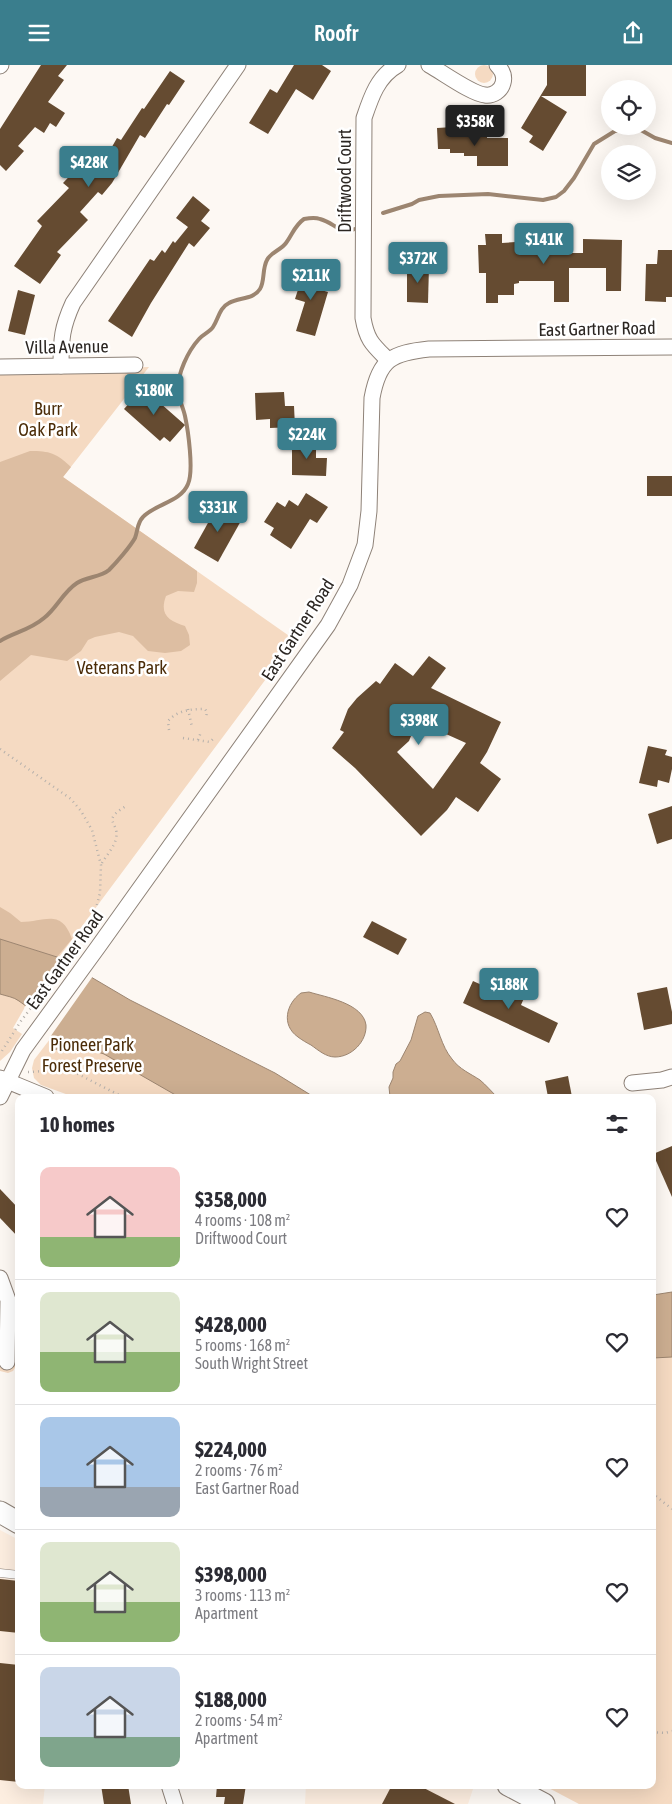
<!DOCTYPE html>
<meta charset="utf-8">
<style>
body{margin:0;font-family:"Asap Condensed",sans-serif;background:#f2f2f3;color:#2b2b33;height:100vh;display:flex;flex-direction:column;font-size:19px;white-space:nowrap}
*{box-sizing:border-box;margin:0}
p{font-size:16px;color:#7c7c81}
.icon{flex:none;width:28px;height:28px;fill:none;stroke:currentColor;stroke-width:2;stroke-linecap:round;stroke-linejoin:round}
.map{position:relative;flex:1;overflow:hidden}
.sheet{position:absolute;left:15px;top:1029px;width:641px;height:695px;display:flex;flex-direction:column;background:#fff;border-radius:10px;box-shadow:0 5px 20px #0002}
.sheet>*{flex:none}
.tools{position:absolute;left:601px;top:15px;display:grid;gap:10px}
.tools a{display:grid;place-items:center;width:55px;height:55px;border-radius:50%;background:#fff;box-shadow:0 5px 20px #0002;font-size:25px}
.price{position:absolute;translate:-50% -42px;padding:0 11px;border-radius:5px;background:#3a7e8d;color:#fff;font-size:16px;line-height:32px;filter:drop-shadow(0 1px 2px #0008)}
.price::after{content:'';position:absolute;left:50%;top:30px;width:15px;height:11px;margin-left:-8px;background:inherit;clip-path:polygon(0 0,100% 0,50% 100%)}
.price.active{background:#222;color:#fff}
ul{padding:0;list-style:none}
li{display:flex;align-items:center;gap:15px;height:125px;padding:0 25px}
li+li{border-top:1px solid #e1e1e2}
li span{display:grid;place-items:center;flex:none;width:140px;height:100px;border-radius:10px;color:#555}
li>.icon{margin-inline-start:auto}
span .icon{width:60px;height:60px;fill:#fffc;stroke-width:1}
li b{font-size:21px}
h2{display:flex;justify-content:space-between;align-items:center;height:60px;padding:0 25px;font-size:21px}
header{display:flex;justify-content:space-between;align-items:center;height:65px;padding:0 25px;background:#3a7e8d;color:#fff;font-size:22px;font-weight:600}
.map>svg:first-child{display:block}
.built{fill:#fdeee0}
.green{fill:#f5dac2}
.forest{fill:#ddbea2}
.water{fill:#ccae91;stroke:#9c8570}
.pier{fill:#fdf8f3}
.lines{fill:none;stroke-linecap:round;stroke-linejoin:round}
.stream{stroke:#9c8570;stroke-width:4}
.building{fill:#654b31;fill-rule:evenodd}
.service-casing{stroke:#8e8278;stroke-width:9}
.minor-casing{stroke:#8e8278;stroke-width:17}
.secondary-casing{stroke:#8e8278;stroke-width:23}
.path{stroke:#b5b0ab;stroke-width:2.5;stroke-dasharray:1 4;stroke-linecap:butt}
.service{stroke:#fff;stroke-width:8}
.minor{stroke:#fff;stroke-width:15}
.secondary{stroke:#fff;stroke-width:21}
.labels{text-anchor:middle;stroke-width:5;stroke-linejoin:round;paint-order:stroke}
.street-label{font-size:18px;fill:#2b2622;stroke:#fff}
.park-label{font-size:18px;fill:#4b2c08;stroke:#fff}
</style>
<header><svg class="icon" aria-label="menu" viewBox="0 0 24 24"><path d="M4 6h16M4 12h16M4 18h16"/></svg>Roofr<svg class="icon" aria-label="share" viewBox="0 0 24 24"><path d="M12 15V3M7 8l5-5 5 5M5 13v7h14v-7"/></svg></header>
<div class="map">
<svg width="672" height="1739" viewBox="0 0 672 1739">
<rect width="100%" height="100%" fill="#fdf8f3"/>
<g class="built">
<path d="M0,1465L19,1475V1720H45L43,1739H0Z"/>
<path d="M306,1720H472L474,1721L468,1739H305Z"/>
</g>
<g class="green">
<circle cx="484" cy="9" r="9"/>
<path d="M149,302L63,412L295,575L36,923L13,963L22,969L10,987L0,996V307Z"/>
<path d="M76,940L247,1032H74L41,1020L34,1013L32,1003L34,995Z"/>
<path d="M672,1258V1739H579L543,1720H652V1260Z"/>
<path d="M0,1288H13L16,1290L18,1298L13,1306L8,1308L0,1306Z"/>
</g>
<g class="forest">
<path d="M30,386C50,386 56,388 71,402L63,412L197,506V518L194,527L178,526L166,531C159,550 169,556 185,561L189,570L190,580L181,586L165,588L148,586L133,571L119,567L95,572L88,575L81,586L67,596L31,590L0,616V397Z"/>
<path d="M0,842L10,848L21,857C45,857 61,843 72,874L57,892L0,874Z"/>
</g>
<g class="water">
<path d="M0,874L57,892L130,935L275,1008L314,1032H179L104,989L79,981H69L53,985C49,966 36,947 19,936C14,932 6,931 0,929Z"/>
<path d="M309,927C325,932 363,938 366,960C367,976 352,992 335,992C326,992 318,985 311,980C307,978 302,975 298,972C281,960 286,939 301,928Z"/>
<path d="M425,947L430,948C439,963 441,981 452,994C459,1004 471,1009 480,1015C486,1020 492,1027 497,1032H390L389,1022L393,1013V1007L396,999L400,996L411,975L418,951Z"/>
<path d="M672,1227V1292L653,1293V1230Z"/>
</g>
<path class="pier" d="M61,892L93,911L48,975L39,958L24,943Z"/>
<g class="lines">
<g class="stream">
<path d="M383,148L412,139L419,135L439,131L488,129L543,135L556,132L564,126L574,113L594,79L615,66L639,64L655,73L672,78"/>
<path d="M0,576C15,567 30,565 44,553C57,543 63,527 77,518C86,512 101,512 109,505C116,498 130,482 135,473C138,465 137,458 143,452C155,439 181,437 188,419C194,406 188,365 185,351C183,342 179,335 178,326C177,309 188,286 199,274C203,269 210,267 213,262C219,253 219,243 229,238C239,232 253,235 260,224C265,216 262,204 267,195C271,187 281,185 286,178C293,169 294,161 304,154C309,153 315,152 320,154C336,158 339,171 358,163"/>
</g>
</g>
<g class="building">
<path d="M41,0H67L58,11L64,15L48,37L65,48L56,62L50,58L44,68L35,62L18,81L24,86L6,106L0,100V64Z"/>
<path d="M294,0H322L331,6L313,35L296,24L268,69L249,58L270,24L277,28Z"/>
<path d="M547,0H586V31H541L567,47L543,86L529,77L533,71L521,63L547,20Z"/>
<path d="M170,6L185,16L169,40L167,39L145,73L140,70L112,118L102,130L98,127L80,147L88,155L57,187L61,190L40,219L14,201L42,161L37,156L69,123L63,118L84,96L97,108L117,73L121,75L142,43L144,44Z"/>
<path d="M453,62V70L487,69V73H508V101H477V91H464V88H450V84H438L437,63Z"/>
<path d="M193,131L210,145L201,156L210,163L194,182L189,178L151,238L132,272L108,256L150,194L154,196L162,185L165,188L173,176L175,178L188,162L176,153Z"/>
<path d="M485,169H502V178L547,175V188H583V174L622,175L621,226H606V203H569V237H554V216H519V218L514,219V230H498V238H486V208H479L478,180H486Z"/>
<path d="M658,185H672V232H666V237L645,236L646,199H657Z"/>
<path d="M407,201H429L428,238L407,237Z"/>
<path d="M305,203L326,209L321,225L328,227L315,271L296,266L305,237L295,234Z"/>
<path d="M18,225L35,230L25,270L8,266Z"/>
<path d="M143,323L185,360L170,377L164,372L160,376L124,344Z"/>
<path d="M284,327L285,341H294L295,362L270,363V354L256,355L255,328Z"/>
<path d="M292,376H316V393H327L326,411L292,410Z"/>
<rect x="647" y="411" width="25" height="20"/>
<path d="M306,428L328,442L317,458L310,454L291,484L270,470L274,463L264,457L277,437L285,442L289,435L298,441Z"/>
<path d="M218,440L242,454L218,497L194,483Z"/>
<path d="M429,591L446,603L431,623L501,657L487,687L480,698L501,714L478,747L456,732L447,745L421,771L355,703L332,683L344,667L340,665L348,644L357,633L376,616L380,619L395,598L413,611ZM417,656L466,678L433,724L397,687L409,676Z"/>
<path d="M648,681L667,685L665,690L672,692V704L669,718L658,715L657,722L639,718Z"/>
<path d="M672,741V774L657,779L648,749Z"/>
<path d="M372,856L407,874L398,890L363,872Z"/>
<path d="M487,915L524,933L521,940L558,958L549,978L463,938L473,916L484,921Z"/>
<path d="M667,922L672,947V959L644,965L637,928Z"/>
<path d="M568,1011L572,1032H548L545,1016Z"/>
<path d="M672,1081V1132L653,1089Z"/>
<path d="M0,1124L19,1144V1173L0,1153Z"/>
<path d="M0,1514L19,1516V1568L0,1566Z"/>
<path d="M0,1598L19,1600V1717L0,1715Z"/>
<path d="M101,1720H128L131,1739H104Z"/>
<path d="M217,1720H246L243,1739H224L225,1732H216Z"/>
<path d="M392,1720H418L455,1739H382Z"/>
</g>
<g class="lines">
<defs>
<path id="service" d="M0,1508L19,1510"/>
<g id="minor">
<path d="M429,0C442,7 472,29 485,30C493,31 501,26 503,18C505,11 502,5 497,0"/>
<path d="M0,1L1,0"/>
<path d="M388,295C373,280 367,276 363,253L364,53C371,32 378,11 398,0"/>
<path d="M61,301C61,274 62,262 73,238L238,0"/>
<path d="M0,302L135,300"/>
<path d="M0,1013L46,1032"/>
<path d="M632,1018L662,1015L672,1012"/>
<path d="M0,1032L23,985L98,882L328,560L350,520L365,480L369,446L372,333C379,294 392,288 429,284L672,282"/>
<path d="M0,1213L8,1235L7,1297"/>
<path d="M169,1720L175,1739"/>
</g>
<g id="secondary">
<path d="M0,1447L19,1458"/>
<path d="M508,1720L544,1739"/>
</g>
</defs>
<use href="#service" class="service-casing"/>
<use href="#minor" class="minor-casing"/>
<use href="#secondary" class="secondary-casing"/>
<g class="path">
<path d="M188,644L192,662"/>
<path d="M169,665L168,656C178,645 191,644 205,644L207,647L206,653"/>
<path d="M183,673L210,677L213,674"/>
<path d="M198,675L201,667"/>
<path d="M0,684L71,734L81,746L92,765L101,800L100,828L94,851L78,881L21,956L0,989"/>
<path d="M102,798C106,791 114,782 116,774C120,756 100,757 126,741"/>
<path d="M28,1007L61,1005L74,1007L123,1032"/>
<path d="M652,1428L672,1444"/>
<path d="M652,1667L665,1668L672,1666"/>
</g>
<use href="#service" class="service"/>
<use href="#minor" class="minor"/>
<use href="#secondary" class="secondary"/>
</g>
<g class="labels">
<g class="street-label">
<text transform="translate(345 116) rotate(-90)" y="6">Driftwood Court</text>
<text transform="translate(597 264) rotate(-1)" y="6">East Gartner Road</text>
<text transform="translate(67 282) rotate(-1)" y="6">Villa Avenue</text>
<text transform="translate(298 565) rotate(-57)" y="6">East Gartner Road</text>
<text transform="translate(65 895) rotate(-54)" y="6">East Gartner Road</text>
</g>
<g class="park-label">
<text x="48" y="350">Burr<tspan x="48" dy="21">Oak Park</tspan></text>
<text x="122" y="609">Veterans Park</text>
<text x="92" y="986">Pioneer Park<tspan x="92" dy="21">Forest Preserve</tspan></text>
</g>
</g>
</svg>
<div class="tools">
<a><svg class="icon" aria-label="locate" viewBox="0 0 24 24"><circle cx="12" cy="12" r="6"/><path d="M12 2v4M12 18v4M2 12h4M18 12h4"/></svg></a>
<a><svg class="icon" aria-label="layers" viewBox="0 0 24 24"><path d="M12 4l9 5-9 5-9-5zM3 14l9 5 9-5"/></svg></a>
</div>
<b class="price active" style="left:475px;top:82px">$358K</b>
<b class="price" style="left:89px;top:123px">$428K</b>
<b class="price" style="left:544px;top:200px">$141K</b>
<b class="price" style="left:418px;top:219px">$372K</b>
<b class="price" style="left:311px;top:236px">$211K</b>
<b class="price" style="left:154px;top:351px">$180K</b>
<b class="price" style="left:307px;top:395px">$224K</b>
<b class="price" style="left:218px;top:468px">$331K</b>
<b class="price" style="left:419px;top:681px">$398K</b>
<b class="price" style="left:509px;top:945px">$188K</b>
<section class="sheet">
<h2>10 homes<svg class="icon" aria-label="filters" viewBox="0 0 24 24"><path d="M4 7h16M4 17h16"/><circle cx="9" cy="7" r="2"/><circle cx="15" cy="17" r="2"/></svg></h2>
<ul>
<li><span style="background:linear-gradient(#f6c9c9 70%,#8fb573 0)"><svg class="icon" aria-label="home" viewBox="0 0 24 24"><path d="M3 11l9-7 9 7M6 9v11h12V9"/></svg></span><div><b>$358,000</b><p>4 rooms · 108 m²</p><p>Driftwood Court</p></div><svg class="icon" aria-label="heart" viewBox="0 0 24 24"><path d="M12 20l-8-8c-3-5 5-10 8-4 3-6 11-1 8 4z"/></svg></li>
<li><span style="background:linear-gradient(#dfe7d0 60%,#8fb573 0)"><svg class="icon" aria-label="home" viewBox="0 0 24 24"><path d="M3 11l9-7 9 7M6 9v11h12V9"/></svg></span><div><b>$428,000</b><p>5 rooms · 168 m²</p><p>South Wright Street</p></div><svg class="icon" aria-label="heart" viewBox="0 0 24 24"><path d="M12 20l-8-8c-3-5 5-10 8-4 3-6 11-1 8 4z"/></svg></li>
<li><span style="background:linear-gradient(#a9c7e8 70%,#9aa5b1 0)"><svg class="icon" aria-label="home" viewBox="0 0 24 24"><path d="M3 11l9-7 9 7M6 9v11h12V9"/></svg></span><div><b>$224,000</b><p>2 rooms · 76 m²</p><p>East Gartner Road</p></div><svg class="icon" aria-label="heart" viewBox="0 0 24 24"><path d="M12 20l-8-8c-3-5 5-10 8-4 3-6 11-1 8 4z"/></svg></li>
<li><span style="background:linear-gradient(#dfe7d0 60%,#8fb573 0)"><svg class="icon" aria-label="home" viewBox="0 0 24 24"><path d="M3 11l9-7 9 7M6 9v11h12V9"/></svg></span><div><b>$398,000</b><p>3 rooms · 113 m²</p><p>Apartment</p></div><svg class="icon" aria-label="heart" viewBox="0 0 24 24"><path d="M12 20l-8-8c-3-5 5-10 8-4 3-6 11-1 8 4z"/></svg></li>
<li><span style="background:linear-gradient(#c9d6e8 70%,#7fa58c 0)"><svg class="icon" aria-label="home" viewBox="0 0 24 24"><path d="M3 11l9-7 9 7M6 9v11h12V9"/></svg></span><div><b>$188,000</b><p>2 rooms · 54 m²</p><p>Apartment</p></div><svg class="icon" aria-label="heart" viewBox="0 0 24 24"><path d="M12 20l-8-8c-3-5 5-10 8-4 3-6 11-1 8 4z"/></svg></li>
</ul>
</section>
</div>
